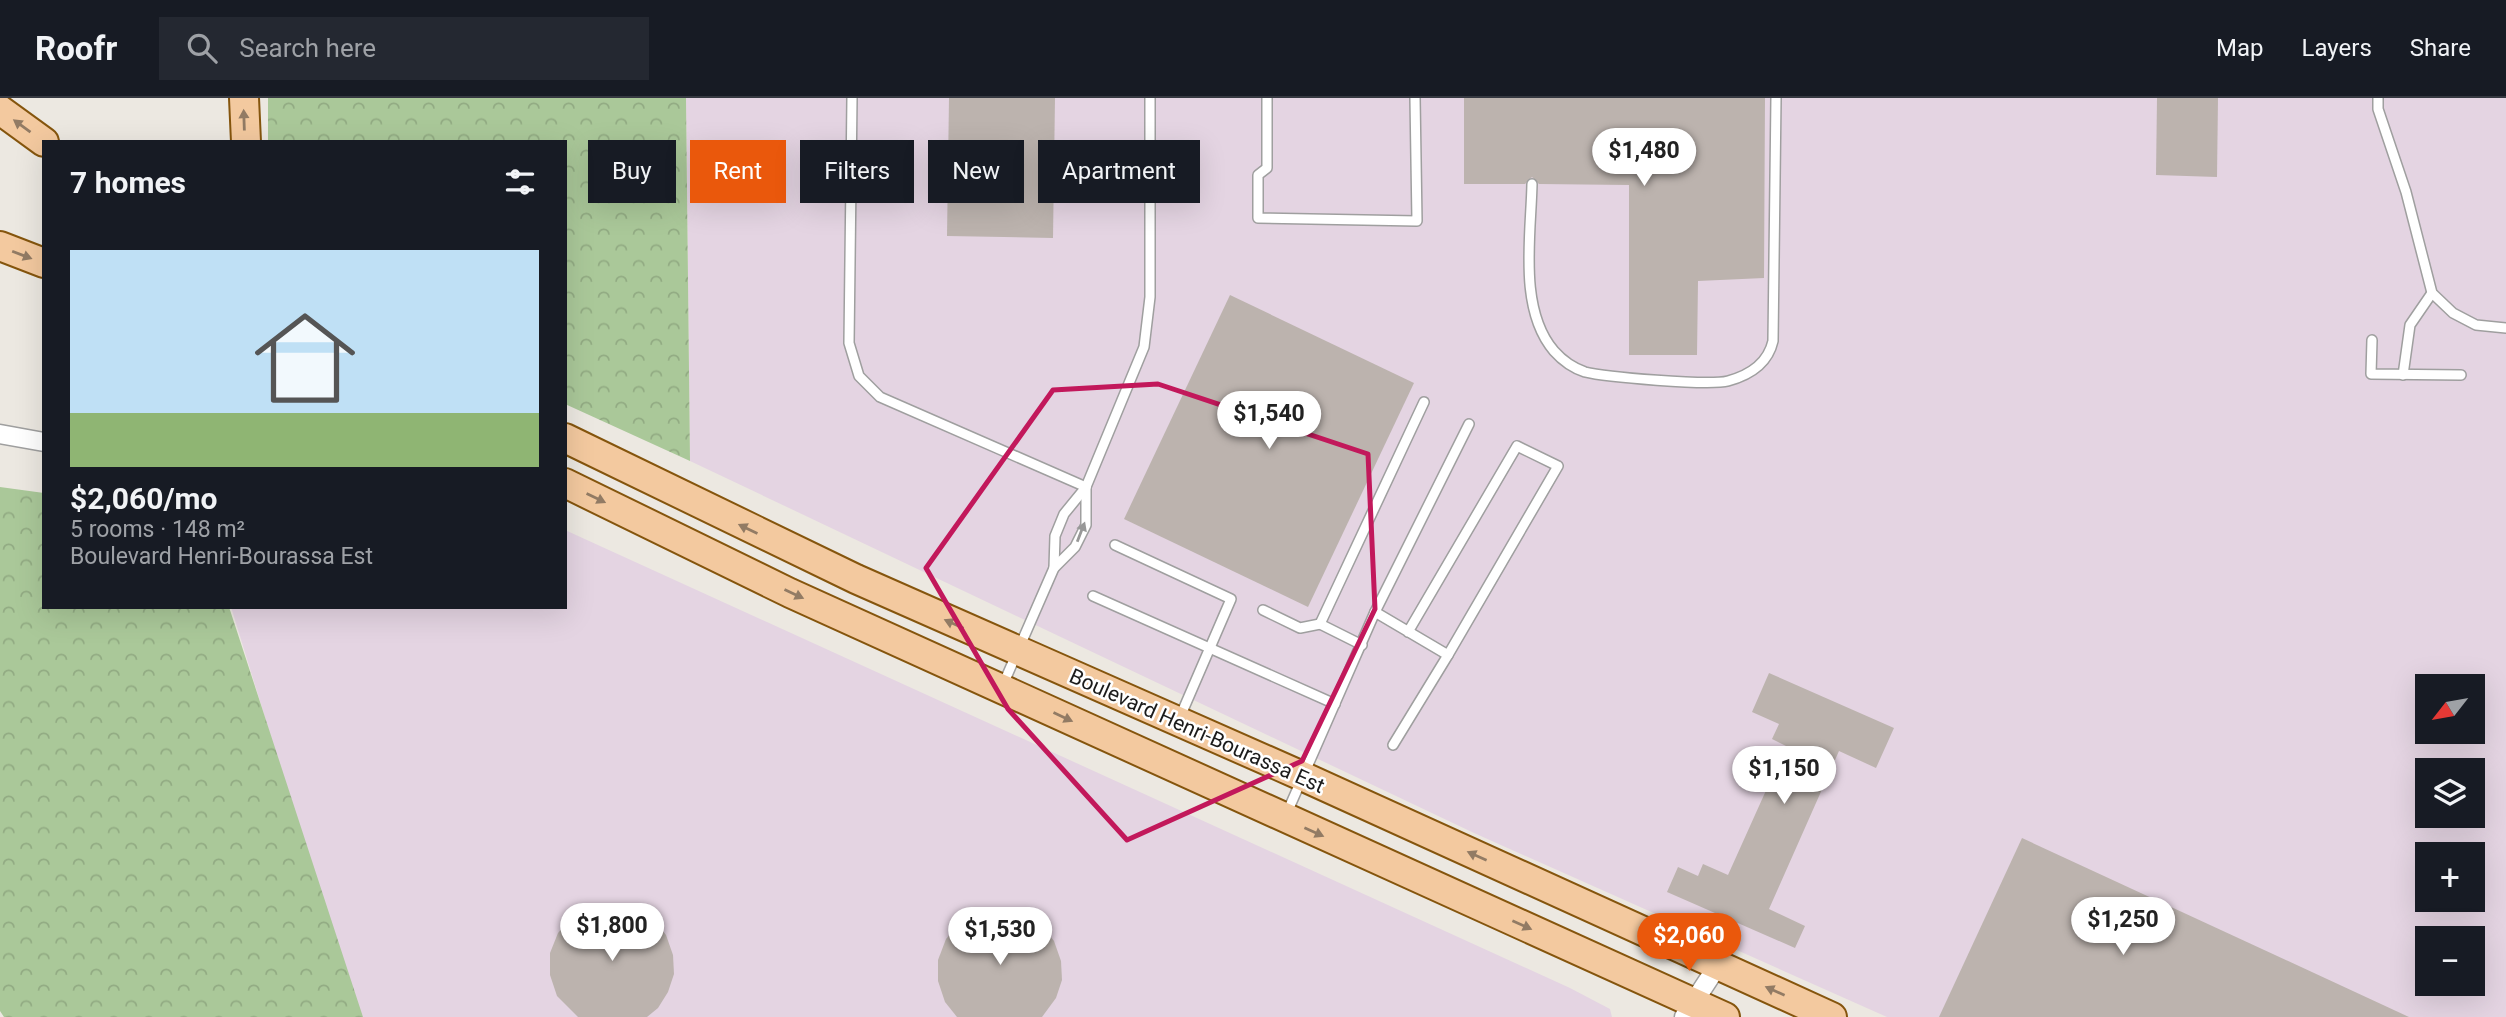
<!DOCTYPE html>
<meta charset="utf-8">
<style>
body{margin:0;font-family:Roboto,sans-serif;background:#242831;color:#f1f3f6;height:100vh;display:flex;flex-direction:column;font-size:26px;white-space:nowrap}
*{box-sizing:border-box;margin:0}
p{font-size:23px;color:#9ea1a6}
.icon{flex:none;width:38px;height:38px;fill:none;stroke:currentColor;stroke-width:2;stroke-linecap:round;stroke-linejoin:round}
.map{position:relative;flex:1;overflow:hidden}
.details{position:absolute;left:42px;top:42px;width:525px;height:469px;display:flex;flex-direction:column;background:#171b24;border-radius:0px;box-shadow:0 7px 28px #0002}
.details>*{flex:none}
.guide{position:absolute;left:588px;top:42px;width:665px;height:63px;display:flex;gap:14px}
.needle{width:46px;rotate:239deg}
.buttons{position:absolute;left:2415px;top:576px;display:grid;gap:14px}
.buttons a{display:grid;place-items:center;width:70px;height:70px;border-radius:0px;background:#171b24;box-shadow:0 7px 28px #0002;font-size:35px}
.price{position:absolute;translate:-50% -60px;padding:0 16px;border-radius:24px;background:#fff;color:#222;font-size:23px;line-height:46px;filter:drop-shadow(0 2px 4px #0008)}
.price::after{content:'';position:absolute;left:50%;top:42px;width:21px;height:16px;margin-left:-10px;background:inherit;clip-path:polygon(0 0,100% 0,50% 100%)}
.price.on{background:#ea580c;color:#fff}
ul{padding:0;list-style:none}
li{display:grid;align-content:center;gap:14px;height:371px;padding:0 28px}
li+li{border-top:2px solid #363941}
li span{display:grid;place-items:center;height:217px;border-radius:0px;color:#555}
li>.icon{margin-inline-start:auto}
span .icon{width:126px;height:126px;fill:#fffc;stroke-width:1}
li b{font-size:30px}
h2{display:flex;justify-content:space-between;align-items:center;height:84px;padding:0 28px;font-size:30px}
.tag{padding:0 24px;border-radius:0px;background:#171b24;box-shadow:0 7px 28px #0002;font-size:24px;line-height:63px}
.tag.on{background:#ea580c;color:#fff}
header{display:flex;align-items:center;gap:42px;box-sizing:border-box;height:98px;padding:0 35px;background:#171b24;border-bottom:2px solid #363941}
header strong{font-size:33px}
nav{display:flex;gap:38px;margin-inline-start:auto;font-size:24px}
.search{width:490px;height:63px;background:#242831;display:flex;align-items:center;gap:18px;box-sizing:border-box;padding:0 24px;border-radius:0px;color:#9ea1a6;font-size:26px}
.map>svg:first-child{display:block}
.industrial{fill:#e4d4e2;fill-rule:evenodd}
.forest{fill:url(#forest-crowns)}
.building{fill:#bcb3ae}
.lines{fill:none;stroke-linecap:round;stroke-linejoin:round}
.lane-casing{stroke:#9f9f9f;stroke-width:12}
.street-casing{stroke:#9f9f9f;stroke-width:21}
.primary-casing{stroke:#85550d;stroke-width:32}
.lane{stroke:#fff;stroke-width:9}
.street{stroke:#fff;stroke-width:18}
.primary{stroke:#f3c99f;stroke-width:28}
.oneway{fill:#927b64}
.oneway2{fill:#989898}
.marked{fill:none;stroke:#c2185b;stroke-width:5;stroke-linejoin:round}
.labels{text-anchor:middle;stroke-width:5;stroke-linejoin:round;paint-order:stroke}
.street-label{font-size:21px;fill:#1b1b1b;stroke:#fff}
</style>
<header>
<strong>Roofr</strong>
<div class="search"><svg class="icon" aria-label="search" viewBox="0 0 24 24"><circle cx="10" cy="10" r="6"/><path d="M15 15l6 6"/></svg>Search here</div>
<nav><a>Map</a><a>Layers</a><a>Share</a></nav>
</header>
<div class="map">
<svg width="2506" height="919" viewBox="0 0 2506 919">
<defs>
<pattern id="forest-crowns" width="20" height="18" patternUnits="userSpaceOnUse" patternTransform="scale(1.75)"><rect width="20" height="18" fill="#aac899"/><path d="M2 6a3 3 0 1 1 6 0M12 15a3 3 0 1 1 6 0" fill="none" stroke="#92ab83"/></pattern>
</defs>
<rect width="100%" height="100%" fill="#ece8e1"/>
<g class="industrial">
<path d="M686,0H2506V919H1887L1474,735L690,363ZM2427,588H2473V634H2427ZM2427,672H2473V718H2427ZM2427,756H2473V802H2427ZM2427,840H2473V886H2427Z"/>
<path d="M565,432L1570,890L1610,911L1612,919H357L231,509H565Z"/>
</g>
<g class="forest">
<path d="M268,0H686L690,363L565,306V44H268Z"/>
<path d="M0,389L44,395V509H229L363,919H4L0,913Z"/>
</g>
<g class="building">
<path d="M949,0H1055L1053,140L947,138Z"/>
<path d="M1464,0H1765L1764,180L1698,183L1697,257H1629V87L1539,86L1532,79L1525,86H1464Z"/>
<path d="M2157,0H2218L2217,79L2156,77Z"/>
<path d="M1230,197L1414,285L1308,509L1124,421Z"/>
<path d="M1769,575L1894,630L1876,670L1839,653L1769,811L1805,828L1795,850L1667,794L1678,769L1698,778L1703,766L1728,777L1786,648L1772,641L1779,626L1752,614Z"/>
<path d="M2022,740L2409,919H1939Z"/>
<path d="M612,805L634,809L652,820L666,837L673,857L674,876L668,894L658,910L647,919H578L557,898L550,877V855L558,835L572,819L591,808Z"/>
<path d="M1001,811L1022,815L1041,826L1054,843L1061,863L1062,882L1056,900L1042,919H957L945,904L938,883V862L946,841L960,825L979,814Z"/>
</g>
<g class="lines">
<defs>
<g id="lane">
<path d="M852,0L849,245L859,278L880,299L1086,389"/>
<path d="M1267,0V70L1258,77V120L1417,123L1415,0"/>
<path d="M2378,0V11L2406,94L2432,195L2453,215L2476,227L2506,230"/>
<path d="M1532,86C1531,137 1518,211 1554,253C1562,262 1573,270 1585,274C1605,279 1709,288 1728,283C1750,277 1768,265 1773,243L1776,0"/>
<path d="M2372,242L2371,276L2461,277"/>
<path d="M2403,277L2410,227L2432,195"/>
<path d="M1115,447L1231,501L1180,619"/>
<path d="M1054,470L1055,438L1064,416L1086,389L1144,249L1150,199V0"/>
<path d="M1093,498L1335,606"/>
<path d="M1263,512L1300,530L1320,526"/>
<path d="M1375,514L1448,557L1558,368L1517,348L1408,534"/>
<path d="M1362,547L1320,526L1424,304"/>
<path d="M1002,589L1054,470L1075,449L1086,427V389"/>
<path d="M1393,647L1448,557"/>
<path d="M1286,717L1375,514L1469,326"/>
</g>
<g id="street">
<path d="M0,336L44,344"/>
<path d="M1684,919L1718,867"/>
</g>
<g id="primary">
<path d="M244,0L246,44"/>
<path d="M0,12L44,44"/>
<path d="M0,148L44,165"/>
<path d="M565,340L856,481L1302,678L1832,919"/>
<path d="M565,385L790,495L1725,919"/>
</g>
</defs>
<use href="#lane" class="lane-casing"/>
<use href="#street" class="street-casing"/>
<use href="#primary" class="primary-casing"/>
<use href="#lane" class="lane"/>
<use href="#street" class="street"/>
<use href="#primary" class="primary"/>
</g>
<defs><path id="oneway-solid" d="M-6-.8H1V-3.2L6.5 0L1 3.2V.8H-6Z" transform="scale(1.75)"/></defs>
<g class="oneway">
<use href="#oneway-solid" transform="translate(244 22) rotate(-92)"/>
<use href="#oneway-solid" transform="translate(22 28) rotate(-144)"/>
<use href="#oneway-solid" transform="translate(22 157) rotate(21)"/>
<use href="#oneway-solid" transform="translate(596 400) rotate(26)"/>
<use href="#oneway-solid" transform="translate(748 431) rotate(-154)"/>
<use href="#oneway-solid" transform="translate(794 496) rotate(25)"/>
<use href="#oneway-solid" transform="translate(954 526) rotate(-156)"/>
<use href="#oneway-solid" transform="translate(1063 619) rotate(25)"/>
<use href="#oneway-solid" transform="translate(1314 734) rotate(24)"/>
<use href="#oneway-solid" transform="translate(1477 758) rotate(-156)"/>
<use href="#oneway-solid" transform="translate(1522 827) rotate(24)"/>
<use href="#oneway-solid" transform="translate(1775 893) rotate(-156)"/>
</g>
<use class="oneway2" href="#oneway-solid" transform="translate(1081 434) rotate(-69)"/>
<path class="marked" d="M1158,286L1368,356L1375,511L1302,663L1127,742L1008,611L926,470L1053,292Z"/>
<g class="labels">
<g class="street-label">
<text transform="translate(1197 633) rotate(24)" y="7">Boulevard Henri-Bourassa Est</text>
</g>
</g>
</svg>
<div class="buttons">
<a><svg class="needle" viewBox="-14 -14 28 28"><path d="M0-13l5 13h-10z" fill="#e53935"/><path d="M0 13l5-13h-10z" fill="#9ea1a6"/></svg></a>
<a><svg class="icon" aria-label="layers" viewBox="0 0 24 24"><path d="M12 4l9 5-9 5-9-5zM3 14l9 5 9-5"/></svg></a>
<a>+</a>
<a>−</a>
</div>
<b class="price" style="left:1644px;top:90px">$1,480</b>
<b class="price" style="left:1269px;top:353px">$1,540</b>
<b class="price" style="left:1784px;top:708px">$1,150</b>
<b class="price" style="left:2123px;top:859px">$1,250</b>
<b class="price" style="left:612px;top:865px">$1,800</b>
<b class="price" style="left:1000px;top:869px">$1,530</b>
<b class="price on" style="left:1689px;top:875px">$2,060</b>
<div class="guide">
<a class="tag">Buy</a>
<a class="tag on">Rent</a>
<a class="tag">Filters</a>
<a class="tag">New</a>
<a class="tag">Apartment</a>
</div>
<section class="details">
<h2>7 homes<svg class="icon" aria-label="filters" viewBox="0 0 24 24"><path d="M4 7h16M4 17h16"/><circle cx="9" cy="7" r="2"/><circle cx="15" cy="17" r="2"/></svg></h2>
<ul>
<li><span style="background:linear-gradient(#bfe0f5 75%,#8fb573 0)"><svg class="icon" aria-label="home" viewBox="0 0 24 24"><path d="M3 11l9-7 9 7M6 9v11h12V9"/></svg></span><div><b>$2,060/mo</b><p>5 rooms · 148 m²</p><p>Boulevard Henri-Bourassa Est</p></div></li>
</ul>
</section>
</div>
